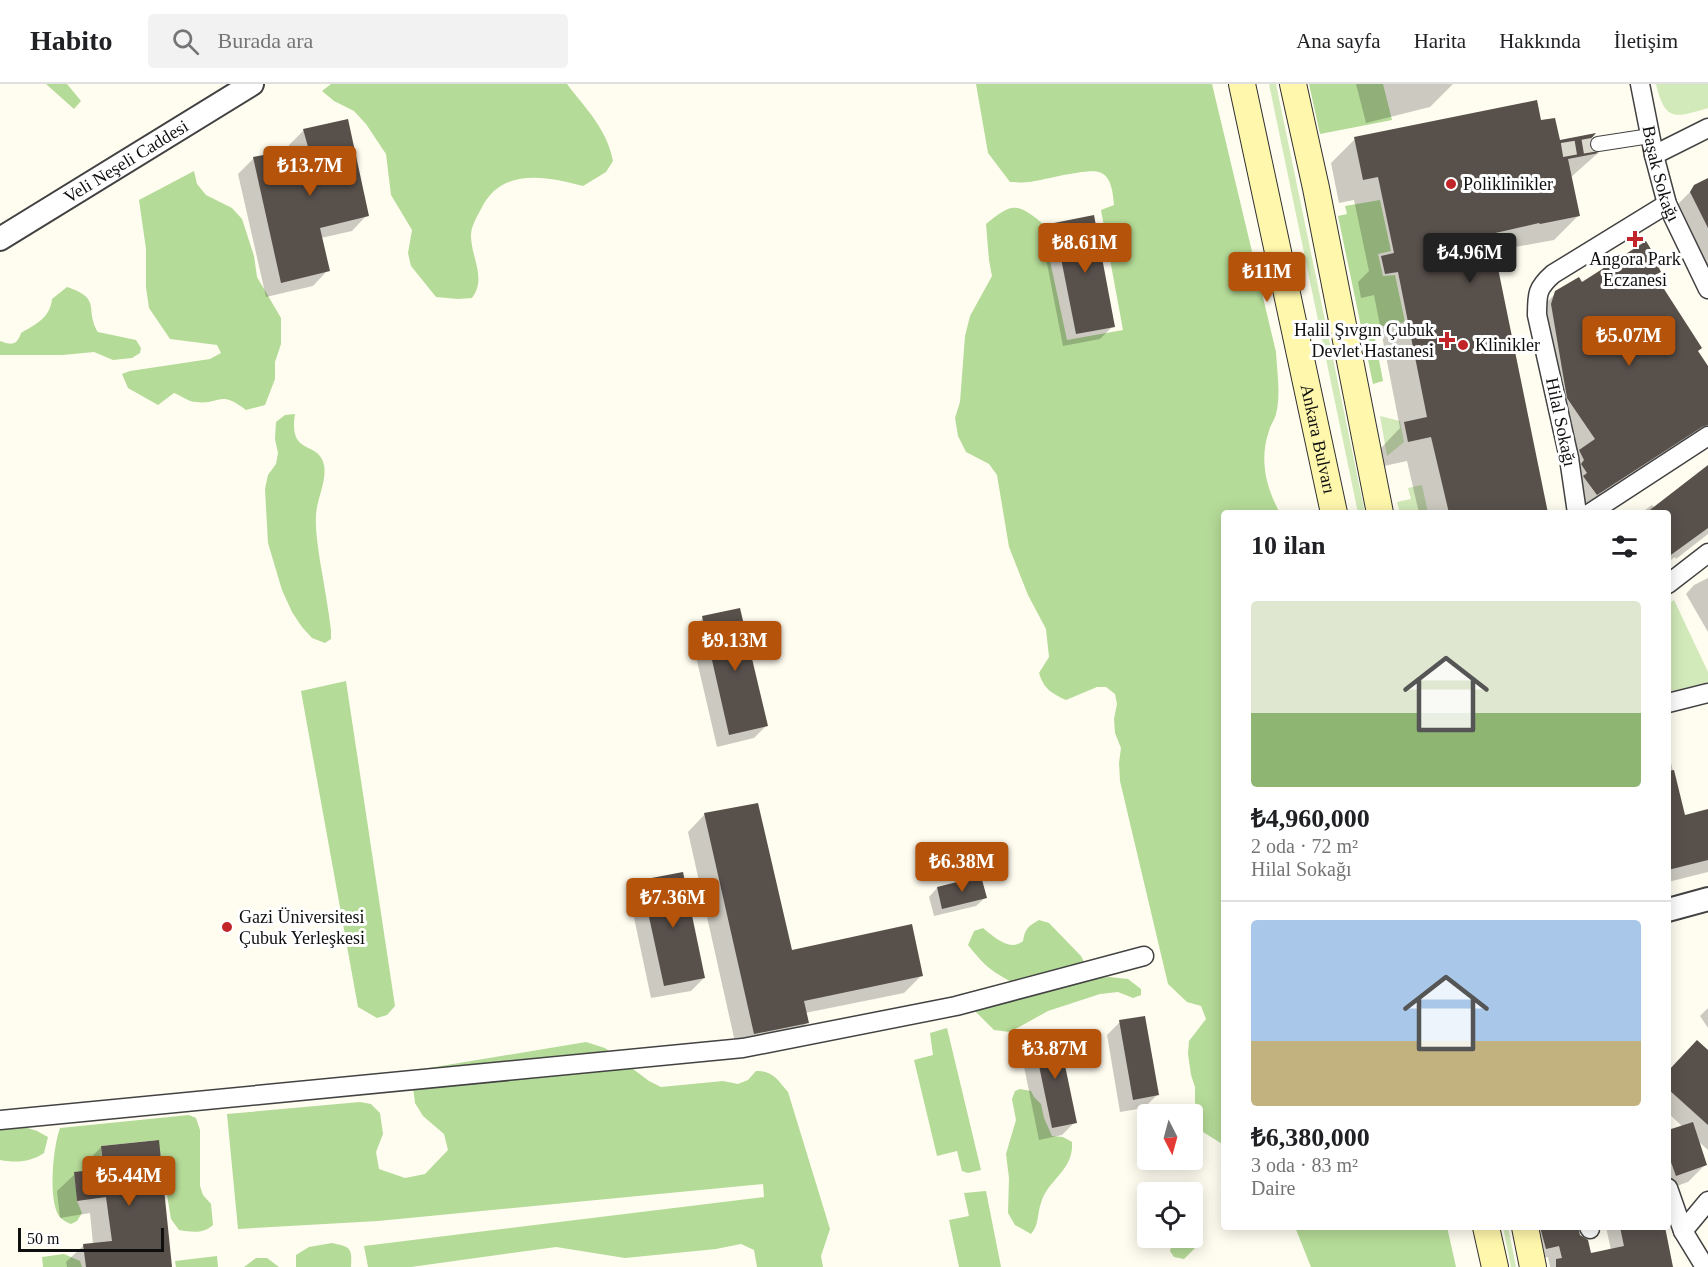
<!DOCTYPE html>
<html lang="tr">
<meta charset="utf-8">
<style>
body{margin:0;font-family:"Times New Roman",serif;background:#f2f2f2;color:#202124;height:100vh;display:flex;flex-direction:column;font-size:22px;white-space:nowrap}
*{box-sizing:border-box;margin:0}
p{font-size:20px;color:#757577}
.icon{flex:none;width:33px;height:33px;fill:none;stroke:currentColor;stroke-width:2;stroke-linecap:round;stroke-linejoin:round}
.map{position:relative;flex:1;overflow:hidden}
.side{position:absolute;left:1221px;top:426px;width:450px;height:720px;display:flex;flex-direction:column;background:#fff;border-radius:6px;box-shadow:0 3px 15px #0003}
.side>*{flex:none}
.needle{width:39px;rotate:174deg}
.controls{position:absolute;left:1137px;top:1020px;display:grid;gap:12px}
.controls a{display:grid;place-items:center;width:66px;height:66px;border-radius:6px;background:#fff;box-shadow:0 3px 15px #0003;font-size:30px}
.scale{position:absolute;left:18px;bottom:15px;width:146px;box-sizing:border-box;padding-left:6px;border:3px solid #0f0f0f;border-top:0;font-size:16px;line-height:21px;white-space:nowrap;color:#0f0f0f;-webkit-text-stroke:4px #fff;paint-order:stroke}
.price{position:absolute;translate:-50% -51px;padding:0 14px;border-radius:6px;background:#b45309;color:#fff;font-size:20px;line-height:39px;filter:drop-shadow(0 2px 3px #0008)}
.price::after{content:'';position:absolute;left:50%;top:36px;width:18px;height:14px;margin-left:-9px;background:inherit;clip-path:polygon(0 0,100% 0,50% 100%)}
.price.current{background:#222;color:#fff}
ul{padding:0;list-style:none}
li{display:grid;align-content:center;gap:12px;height:318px;padding:0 30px}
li+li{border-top:2px solid #e0e0e0}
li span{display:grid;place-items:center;height:186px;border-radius:6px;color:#555}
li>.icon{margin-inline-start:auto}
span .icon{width:108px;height:108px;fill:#fffc;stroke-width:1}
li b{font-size:26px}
h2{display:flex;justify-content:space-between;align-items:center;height:72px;padding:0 30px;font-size:26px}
header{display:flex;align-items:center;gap:36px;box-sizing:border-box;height:84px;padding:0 30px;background:#fff;border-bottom:2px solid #e0e0e0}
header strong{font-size:28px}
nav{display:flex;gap:33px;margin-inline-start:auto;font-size:21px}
.search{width:420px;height:54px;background:#f2f2f2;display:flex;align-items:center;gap:15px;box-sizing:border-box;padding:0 21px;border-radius:6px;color:#757577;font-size:22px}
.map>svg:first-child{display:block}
.green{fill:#d2eab9}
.forest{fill:#b5db98}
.shadow{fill:#0003}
.building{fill:#58504b}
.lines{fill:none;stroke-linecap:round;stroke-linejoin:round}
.pedestrian-tunnel{stroke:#dbd8ce;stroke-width:14;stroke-dasharray:14 7;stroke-linecap:butt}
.pedestrian-casing{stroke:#424242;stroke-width:16}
.minor-casing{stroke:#424242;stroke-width:21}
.tertiary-casing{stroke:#424242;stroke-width:26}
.secondary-casing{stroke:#313131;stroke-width:28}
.pedestrian{stroke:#fff;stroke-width:14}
.minor{stroke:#fff;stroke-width:18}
.tertiary{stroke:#fff;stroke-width:22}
.secondary{stroke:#fff7ab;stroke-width:26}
.poi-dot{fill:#c1252a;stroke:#fff;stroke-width:2}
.labels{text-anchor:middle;stroke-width:6;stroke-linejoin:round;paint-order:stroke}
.street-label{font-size:18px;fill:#0f0f0f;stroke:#fff}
.poi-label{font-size:18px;fill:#0f0f0f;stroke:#fff;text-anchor:start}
</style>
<header>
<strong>Habito</strong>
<div class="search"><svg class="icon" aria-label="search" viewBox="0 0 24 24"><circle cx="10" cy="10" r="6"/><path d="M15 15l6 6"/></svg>Burada ara</div>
<nav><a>Ana sayfa</a><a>Harita</a><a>Hakkında</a><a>İletişim</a></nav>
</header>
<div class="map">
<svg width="1708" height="1183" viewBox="0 0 1708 1183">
<rect width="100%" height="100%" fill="#fffcf0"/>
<g class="green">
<path d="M1269,0H1276L1365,429H1358Z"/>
<path d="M1656,0H1708V24C1675,34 1665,38 1656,0Z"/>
<path d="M1380,332L1400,337L1404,358L1387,372Z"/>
<path d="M1422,401L1428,429H1400L1397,418L1411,415L1408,404Z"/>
<path d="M1674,516L1708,588V598L1668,608V520Z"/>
<path d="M1503,1143H1508L1516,1183H1511Z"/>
</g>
<g class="forest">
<path d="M46,0H67L81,17L74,25Z"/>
<path d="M331,0H567C586,25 607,45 613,77L606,88L583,102C546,92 501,83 481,125C477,133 471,142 471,151C471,174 487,194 472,214L458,215L436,213L411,182L408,169L412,146L391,111L386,70L366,40L354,27L334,17L322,7Z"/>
<path d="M976,0H1212L1276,268C1277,288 1281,310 1276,330C1275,336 1270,341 1269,347C1259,375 1266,404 1280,429H1224V911L1221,914L1224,921V1061L1203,1048L1195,1018V1003L1191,991L1188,970L1189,957L1206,935L1201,922L1187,918L1168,900L1120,697L1119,679L1121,664L1115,649L1114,635L1117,620L1115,610L1106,603H1097L1066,616C1051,609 1044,605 1039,589L1049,573L1046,545L1028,511L1009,463L997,391L989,380L966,368L958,352L955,334L960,318L965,252L970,232L992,192L989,176L986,140C1011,120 1015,117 1042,139L1067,256L1123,246L1101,126L1114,121C1113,110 1112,92 1099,88C1087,84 1044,96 1029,98C1023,99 1016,98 1010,98L988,69Z"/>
<path d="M1309,0H1383L1392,36L1320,50Z"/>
<path d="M194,87L197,100L206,111L232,124L242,135L254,172L257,193L281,234V260L275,278V295L265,321L246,326C219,305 221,321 196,318C189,318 180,311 174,309L158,321L128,304L122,290L130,287L210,275L221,269L217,261L170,255L149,224L146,203V165L139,116Z"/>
<path d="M1380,116L1391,167L1378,170L1383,192L1395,191L1405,238L1373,244L1383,297L1373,300L1338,132L1347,130L1345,122Z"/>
<path d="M67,203C103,215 84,225 98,248L136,256L141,264L140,269L132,274L113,276L94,268L63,271H0V257C11,261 17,262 21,249C36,240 50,234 52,215Z"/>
<path d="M295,330C288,373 319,356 324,381C327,397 317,414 316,431C315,446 318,462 320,477C324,500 328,523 331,546V555L325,559L312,554L302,543L292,528L282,506L268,459L265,405L268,391L276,380L278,369L275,355L276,338L285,331Z"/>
<path d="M346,597L395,922L387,931L377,934L358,923L301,607Z"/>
<path d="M1039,836L1049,839L1081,872L1090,890L1097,894L1109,893L1128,895L1141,905V911L1133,914L1118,908L1100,910L1048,927L1010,948L994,946L976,928L973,918L1019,902C993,888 987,885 968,861L974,847L983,844C994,853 1010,868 1023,857C1025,845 1028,842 1039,836Z"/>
<path d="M947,944L981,1086L968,1089L962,1087L957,1067L937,1072L914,976L933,971L930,949Z"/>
<path d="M586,958L605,964L649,997L661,1003L723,997L738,1000L748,996L756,987C772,986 778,996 788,1008L830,1145L821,1172L823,1183H757L754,1166L741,1160L716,1165L625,1174L556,1163L411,1183H368L364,1162L764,1113L763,1100L378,1137L238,1145L227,1030L360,1018L371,1020L380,1029L383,1050L376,1068L379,1085L405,1094L425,1090L448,1066L444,1050L423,1032L415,1019L411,987Z"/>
<path d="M1020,1005L1031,1007L1034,1013L1041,1020L1044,1034L1052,1052L1063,1053L1072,1058C1074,1087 1048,1095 1041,1119C1037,1130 1039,1141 1031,1150L1015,1141L1008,1129L1009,1094L1006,1070L1016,1036L1012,1015L1015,1007Z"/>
<path d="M189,1031L196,1034L200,1046V1102L203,1111L211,1120L213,1141C203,1150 192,1148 179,1146L171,1135L158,1056L101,1062V1086L74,1089L77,1117L82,1129L77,1137L71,1140C66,1138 62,1136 59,1132C48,1115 53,1063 60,1044Z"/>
<path d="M21,1042L37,1047L48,1053L44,1069C31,1078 16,1079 0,1076V1043Z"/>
<path d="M986,1107L1001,1183H959L949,1136L969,1132L964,1109Z"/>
<path d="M1295,1143H1447L1456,1183H1311Z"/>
<path d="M1193,1150H1195V1164L1184,1175L1174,1173L1170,1167L1172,1160L1179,1154H1192Z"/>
<path d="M332,1159C351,1163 352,1164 351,1183H296V1171L309,1163Z"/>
<path d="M64,1170L80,1177L82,1183H43L42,1173Z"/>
<path d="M217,1172L218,1183H176L175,1177Z"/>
<path d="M256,1174H267L279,1183H244Z"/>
</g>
<g class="shadow">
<path d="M1356,0H1453L1430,23L1366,39Z"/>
<path d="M1540,38L1559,58L1588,61L1590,67L1597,70L1570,94L1578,132L1554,156L1493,167L1547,429H1419L1407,377L1384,382L1381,364L1400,344L1374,211L1361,214L1358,198L1369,187L1354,116L1339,119L1331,79L1355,55Z"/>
<path d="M304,46L367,131L352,147L321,154L328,186L313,202L266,213L238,90L254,74L290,68L289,61Z"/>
<path d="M1708,96V216L1675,123L1695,103Z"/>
<path d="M1055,141L1113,242L1100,255L1063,262L1042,154Z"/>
<path d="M1657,184L1659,187L1654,192L1708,285V346L1578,428L1577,371L1550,332L1534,239L1538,227L1556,209L1581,200Z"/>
<path d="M1708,383V450L1676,475L1675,473L1668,478V429H1641L1652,421L1655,424Z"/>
<path d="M1708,494V548L1686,510L1694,501Z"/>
<path d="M703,534L767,641L754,654L717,663L690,547Z"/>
<path d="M1668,666L1684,733L1708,726V788L1668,798Z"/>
<path d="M705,730L791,868L921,892L904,909L805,929L807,939L790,956L737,967L688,748Z"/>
<path d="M642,797L704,894L691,907L651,914L629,810Z"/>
<path d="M937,804L985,814L976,822L934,832L929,813Z"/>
<path d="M1708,924V944L1700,932Z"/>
<path d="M1668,936L1671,949L1668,952Z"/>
<path d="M1120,938L1157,1011L1144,1024L1120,1028L1107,951Z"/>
<path d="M1034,955L1075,1038L1062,1051L1039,1056L1021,968Z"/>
<path d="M1708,968V1066L1697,1056L1706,1080L1688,1098L1668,1105V1047L1683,1043L1668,1029V988Z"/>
<path d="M101,1063L171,1183H67L66,1178L84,1161L93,1160L90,1129L60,1134L57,1107L75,1090L85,1089L84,1081Z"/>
<path d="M1526,1143H1578L1577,1148L1590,1170L1611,1166L1606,1143H1664L1671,1183H1550L1548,1173L1534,1176Z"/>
</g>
<g class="building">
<path d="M1537,16L1541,36L1555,34L1560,56L1596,49L1590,56L1589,61L1591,66L1599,69L1568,75L1580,132L1540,140L1539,139L1491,150L1548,429H1449L1431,353L1408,358L1404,338L1427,333L1398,188L1385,190L1381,172L1394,169L1378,93L1363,96L1354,53Z"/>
<path d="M348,35L369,132L320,144L330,187L281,199L253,73L308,63L303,45Z"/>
<path d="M1708,94V144L1690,108L1694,101Z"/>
<path d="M1094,131L1115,243L1076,250L1054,139Z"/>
<path d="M1646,157L1661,182L1659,184L1661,188L1655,191L1702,264L1698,267L1708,282V341L1702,343L1597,411L1583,392L1587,389L1581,380L1584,376L1579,366L1595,355L1567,314L1551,220L1555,207L1579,193L1582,198Z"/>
<path d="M1708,381V444L1668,473V429H1646Z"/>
<path d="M740,524L768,642L729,651L702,532Z"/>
<path d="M1674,686L1685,731L1708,725V776L1668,786V687Z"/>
<path d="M758,719L792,866L912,840L923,892L804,917L809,939L754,950L704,729Z"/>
<path d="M683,788L705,894L664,902L641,796Z"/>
<path d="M981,792L987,814L942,825L937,803Z"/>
<path d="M1145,932L1159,1011L1133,1016L1119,936Z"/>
<path d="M1058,948L1077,1039L1052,1044L1033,953Z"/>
<path d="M1697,956L1708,966V1041L1668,1005V987Z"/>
<path d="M1693,1038L1707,1081L1676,1092L1668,1070V1046Z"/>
<path d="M159,1056L172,1183H86L83,1160L112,1157L106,1113L77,1117L74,1088L103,1085L101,1062Z"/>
<path d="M1540,1143H1578L1580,1151L1588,1156L1591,1169L1624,1162L1620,1143H1665L1673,1183H1556V1175L1562,1174L1559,1162L1546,1165Z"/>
</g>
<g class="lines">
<path class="pedestrian-tunnel" d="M1562,66L1598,60"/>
<defs>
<path id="pedestrian" d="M1598,60L1650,52"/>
<g id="minor">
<path id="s1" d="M1640,0L1654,71L1667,120L1708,205"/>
<path d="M1654,71L1708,44"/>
<path d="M1577,429L1569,374L1537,231C1537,210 1537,204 1553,190L1667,120"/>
<path d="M1590,429L1708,352"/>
<path d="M1668,500L1708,469"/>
<path d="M1668,619L1708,609"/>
<path d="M0,1036L743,964L956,922L1144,872"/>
<path d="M1668,1104L1683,1147L1705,1183"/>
<path d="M1589,1143L1590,1145"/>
<path d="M1683,1147L1708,1117"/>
</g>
<g id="tertiary">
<path id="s2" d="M0,155L252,0"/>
<path d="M1668,826L1708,815"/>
</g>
<g id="secondary">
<path id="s3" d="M1242,0L1334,429"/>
<path d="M1293,0L1316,104L1380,429"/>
<path d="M1486,1143L1495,1183"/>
<path d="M1525,1143L1533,1183"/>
</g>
</defs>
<use href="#pedestrian" class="pedestrian-casing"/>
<use href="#minor" class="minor-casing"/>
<use href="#tertiary" class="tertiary-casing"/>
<use href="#secondary" class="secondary-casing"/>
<use href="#pedestrian" class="pedestrian"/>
<use href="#minor" class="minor"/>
<use href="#tertiary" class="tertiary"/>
<use href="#secondary" class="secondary"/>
</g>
<g class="poi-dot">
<circle cx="1451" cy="100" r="6"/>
<path d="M1632 146h6v6h6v6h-6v6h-6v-6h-6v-6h6z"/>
<path d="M1444 247h6v6h6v6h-6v6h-6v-6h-6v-6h6z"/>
<circle cx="1463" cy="261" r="6"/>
<circle cx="227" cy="843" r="6"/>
</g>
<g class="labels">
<g class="street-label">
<text dy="6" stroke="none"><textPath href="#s2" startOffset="148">Veli Neşeli Caddesi</textPath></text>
<text dy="6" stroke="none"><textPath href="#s1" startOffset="92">Başak Sokağı</textPath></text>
<text transform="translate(1561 338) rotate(78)" y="6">Hilal Sokağı</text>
<text dy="6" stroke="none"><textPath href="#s3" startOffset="363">Ankara Bulvarı</textPath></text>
</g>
<g class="poi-label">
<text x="1463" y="106">Poliklinikler</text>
<text x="1635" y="181" text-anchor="middle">Angora Park<tspan x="1635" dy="21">Eczanesi</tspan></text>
<text x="1434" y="252" text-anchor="end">Halil Şıvgın Çubuk<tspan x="1434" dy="21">Devlet Hastanesi</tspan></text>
<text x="1475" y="267">Klinikler</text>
<text x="239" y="839">Gazi Üniversitesi<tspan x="239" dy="21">Çubuk Yerleşkesi</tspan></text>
</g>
</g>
</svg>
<div class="controls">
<a><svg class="needle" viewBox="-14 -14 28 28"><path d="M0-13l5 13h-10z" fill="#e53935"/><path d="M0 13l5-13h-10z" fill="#757577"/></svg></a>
<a><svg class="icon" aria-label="locate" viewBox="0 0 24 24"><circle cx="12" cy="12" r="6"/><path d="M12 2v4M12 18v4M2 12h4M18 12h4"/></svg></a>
</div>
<div class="scale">50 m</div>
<b class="price" style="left:310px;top:113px">₺13.7M</b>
<b class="price" style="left:1085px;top:190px">₺8.61M</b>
<b class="price current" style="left:1470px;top:200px">₺4.96M</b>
<b class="price" style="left:1267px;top:219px">₺11M</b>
<b class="price" style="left:1629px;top:283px">₺5.07M</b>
<b class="price" style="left:735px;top:588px">₺9.13M</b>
<b class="price" style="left:962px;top:809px">₺6.38M</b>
<b class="price" style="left:673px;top:845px">₺7.36M</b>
<b class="price" style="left:1055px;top:996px">₺3.87M</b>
<b class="price" style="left:129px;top:1123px">₺5.44M</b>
<section class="side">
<h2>10 ilan<svg class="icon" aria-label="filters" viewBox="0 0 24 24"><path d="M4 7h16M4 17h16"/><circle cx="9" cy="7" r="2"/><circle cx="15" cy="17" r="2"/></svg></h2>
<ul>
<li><span style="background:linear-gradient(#dfe7d0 60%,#8fb573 0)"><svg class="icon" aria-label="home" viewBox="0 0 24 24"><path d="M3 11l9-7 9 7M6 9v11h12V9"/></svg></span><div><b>₺4,960,000</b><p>2 oda · 72 m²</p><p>Hilal Sokağı</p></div></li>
<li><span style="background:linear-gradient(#a9c7e8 65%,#c2b280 0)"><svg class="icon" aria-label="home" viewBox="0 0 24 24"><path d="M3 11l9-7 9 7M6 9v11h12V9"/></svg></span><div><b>₺6,380,000</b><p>3 oda · 83 m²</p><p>Daire</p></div></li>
</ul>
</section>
</div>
